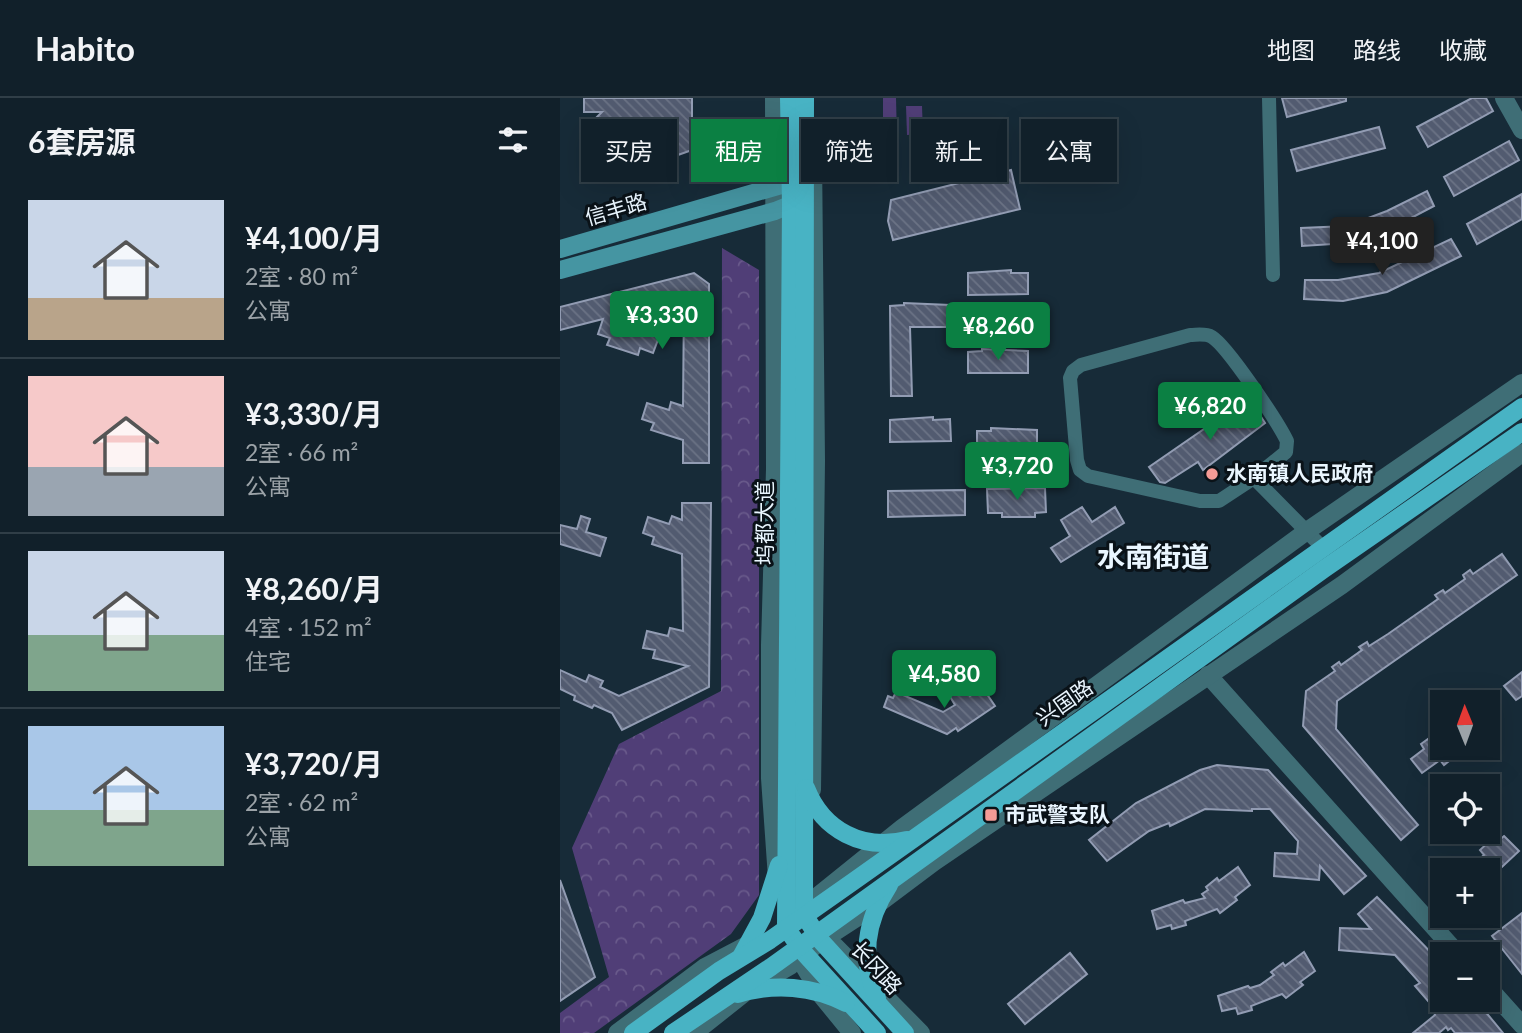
<!DOCTYPE html>
<html lang="zh">
<meta charset="utf-8">
<style>
body{margin:0;font-family:Lato,"Noto Sans SC",sans-serif;background:#1e2d36;color:#f1f3f6;height:100vh;display:flex;flex-direction:column;font-size:26px;white-space:nowrap}
*{box-sizing:border-box;margin:0}
p{font-size:23px;color:#9ca3a8}
.icon{flex:none;width:38px;height:38px;fill:none;stroke:currentColor;stroke-width:2;stroke-linecap:round;stroke-linejoin:round}
.map{position:relative;flex:1;overflow:hidden}
.sheet{display:flex;flex-direction:column;background:#11202a;width:560px}
.sheet>*{flex:none}
.hud{position:absolute;left:21px;top:21px;width:665px;height:63px;display:flex;gap:14px}
.needle{width:46px;rotate:359deg}
.buttons{position:absolute;left:870px;top:592px;display:grid;gap:14px}
.buttons a{display:grid;place-items:center;width:70px;height:70px;border-radius:0px;background:#11202a;box-shadow:0 7px 28px #0002,0 0 0 2px #303e47;font-size:35px}
.price{position:absolute;translate:-50% -60px;padding:0 16px;border-radius:7px;background:#0b8043;color:#fff;font-size:23px;line-height:46px;filter:drop-shadow(0 2px 4px #0008)}
.price::after{content:'';position:absolute;left:50%;top:42px;width:21px;height:16px;margin-left:-10px;background:inherit;clip-path:polygon(0 0,100% 0,50% 100%)}
.price.on{background:#222;color:#fff}
ul{padding:0;list-style:none}
li{display:flex;align-items:center;gap:21px;height:175px;padding:0 28px}
li+li{border-top:2px solid #303e47}
li span{display:grid;place-items:center;flex:none;width:196px;height:140px;border-radius:0px;color:#555}
li>.icon{margin-inline-start:auto}
span .icon{width:84px;height:84px;fill:#fffc;stroke-width:1}
li b{font-size:30px}
h2{display:flex;justify-content:space-between;align-items:center;height:84px;padding:0 28px;font-size:30px}
.chip{padding:0 24px;border-radius:0px;background:#11202a;box-shadow:0 7px 28px #0002,0 0 0 2px #303e47;font-size:24px;line-height:63px}
.chip.on{background:#0b8043;color:#fff}
header{display:flex;align-items:center;gap:42px;box-sizing:border-box;height:98px;padding:0 35px;background:#11202a;border-bottom:2px solid #303e47}
header strong{font-size:33px}
nav{display:flex;gap:38px;margin-inline-start:auto;font-size:24px}
main{display:flex;flex:1;min-height:0}
.map>svg:first-child{display:block}
.grass{fill:#503e77}
.park{fill:url(#park-crowns)}
.building{fill:url(#building-back-hatch);stroke:#929cb3;stroke-width:2}
.lines{fill:none;stroke-linecap:round;stroke-linejoin:round}
.minor{stroke:#3f6e76;stroke-width:14}
.tertiary{stroke:#3f6e76;stroke-width:18}
.secondary{stroke:#4595a2;stroke-width:18}
.primary{stroke:#48b3c4;stroke-width:18}
.poi-dot{fill:#f59b96;stroke:#0a1218;stroke-width:2.5}
.labels{text-anchor:middle;stroke-width:6;stroke-linejoin:round;paint-order:stroke}
.street-label{font-size:21px;fill:#eaf6ff;stroke:#0a1218}
.poi-label{font-size:21px;font-weight:bold;fill:#eaf6ff;stroke:#0a1218;text-anchor:start}
.district-label{font-size:28px;font-weight:bold;fill:#eaf6ff;stroke:#0a1218}
</style>
<header>
<strong>Habito</strong>
<nav><a>地图</a><a>路线</a><a>收藏</a></nav>
</header>
<main>
<section class="sheet">
<h2>6套房源<svg class="icon" aria-label="filters" viewBox="0 0 24 24"><path d="M4 7h16M4 17h16"/><circle cx="9" cy="7" r="2"/><circle cx="15" cy="17" r="2"/></svg></h2>
<ul>
<li><span style="background:linear-gradient(#c9d6e8 70%,#b9a48a 0)"><svg class="icon" aria-label="home" viewBox="0 0 24 24"><path d="M3 11l9-7 9 7M6 9v11h12V9"/></svg></span><div><b>¥4,100/月</b><p>2室 · 80 m²</p><p>公寓</p></div></li>
<li><span style="background:linear-gradient(#f6c9c9 65%,#9aa5b1 0)"><svg class="icon" aria-label="home" viewBox="0 0 24 24"><path d="M3 11l9-7 9 7M6 9v11h12V9"/></svg></span><div><b>¥3,330/月</b><p>2室 · 66 m²</p><p>公寓</p></div></li>
<li><span style="background:linear-gradient(#c9d6e8 60%,#7fa58c 0)"><svg class="icon" aria-label="home" viewBox="0 0 24 24"><path d="M3 11l9-7 9 7M6 9v11h12V9"/></svg></span><div><b>¥8,260/月</b><p>4室 · 152 m²</p><p>住宅</p></div></li>
<li><span style="background:linear-gradient(#a9c7e8 60%,#7fa58c 0)"><svg class="icon" aria-label="home" viewBox="0 0 24 24"><path d="M3 11l9-7 9 7M6 9v11h12V9"/></svg></span><div><b>¥3,720/月</b><p>2室 · 62 m²</p><p>公寓</p></div></li>
</ul>
</section>
<div class="map">
<svg width="962" height="935" viewBox="0 0 962 935">
<defs>
<pattern id="park-crowns" width="20" height="18" patternUnits="userSpaceOnUse" patternTransform="scale(1.75)"><rect width="20" height="18" fill="#503e77"/><path d="M2 6a3 3 0 1 1 6 0M12 15a3 3 0 1 1 6 0" fill="none" stroke="#695a8b"/></pattern>
<pattern id="building-back-hatch" width="6" height="6" patternUnits="userSpaceOnUse" patternTransform="scale(1.75)"><rect width="6" height="6" fill="#525b70"/><path d="M-1 5l2 2M0 0l6 6M5-1l2 2" fill="none" stroke="#6b7385"/></pattern>
</defs>
<rect width="100%" height="100%" fill="#172b38"/>
<g class="grass">
<path d="M323,0H336L337,41L323,40Z"/>
<path d="M346,8H362L363,36L347,37Z"/>
</g>
<path class="park" d="M162,150L199,172V797L171,836L34,935H0V915L49,879L12,750L59,646L161,593Z"/>
<g class="building">
<path d="M24,0H132V52L87,68V61H58V71L55,76L49,77L25,69L24,32L42,14H24Z"/>
<path d="M722,0H786V3L727,19Z"/>
<path d="M912,0H926L933,13L868,49L857,29Z"/>
<path d="M819,29L825,50L737,73L731,52Z"/>
<path d="M949,43L959,62L894,98L884,79Z"/>
<path d="M451,72L460,111L333,142L328,123L331,102Z"/>
<path d="M867,93L874,108L834,129L789,145L742,148L741,130L787,128L827,113Z"/>
<path d="M962,96V121L917,146L907,126Z"/>
<path d="M891,141L901,158L827,194L783,203L744,201L745,182H778L819,175Z"/>
<path d="M451,172V175H468V196L408,197V175Z"/>
<path d="M134,175L149,186V365H123V342L91,332L94,325L82,321L87,305L109,312L111,304L123,308L124,201L83,211L77,231L99,239L93,255L80,250L78,257L47,247L50,240L38,236L43,221L0,232V209Z"/>
<path d="M344,205L390,207V229H350L352,298H331L330,208L344,207Z"/>
<path d="M422,251L468,253V275H408V254L422,253Z"/>
<path d="M689,300L705,325L643,372L638,364L605,385L600,384L589,369Z"/>
<path d="M373,319V322L390,321L391,343L330,344V322Z"/>
<path d="M431,330L477,332V354L417,355V333H431Z"/>
<path d="M485,390L486,414L475,415V419H442V415H428L427,391Z"/>
<path d="M405,392V417L328,419V393Z"/>
<path d="M122,405H151L149,589L62,632L52,615L34,607L32,610L14,602L15,598L0,591V572L26,584L29,577L43,583L40,589L59,598L128,568L93,560L95,552L83,550L87,533L108,538L110,530L123,533L122,456L92,446L94,439L83,435L88,419L109,426L112,418L122,422Z"/>
<path d="M522,409L532,424L555,409L564,425L501,464L491,450L510,438L501,422Z"/>
<path d="M21,418L30,421L26,434L46,440L40,458L0,446V427L17,431Z"/>
<path d="M942,456L957,477L777,603L776,631L858,727L841,742L743,628L746,593L775,573L772,569L779,564L781,567L802,552L799,549L807,544L809,548L828,536L878,501L875,497L883,492L885,495L905,481L903,477L910,472L913,476Z"/>
<path d="M962,574V598L956,602L944,588Z"/>
<path d="M403,588L410,598L422,589L435,608L398,633L396,630L387,636L324,609L328,598L333,600L336,594L383,614L395,607L389,597Z"/>
<path d="M882,634V649H907L884,667L880,662L862,675L851,661L864,651L861,646L868,641L870,644Z"/>
<path d="M657,667L708,672L806,778L784,796L760,768L759,782L714,778L715,755L737,756L738,743L710,711H692V713L645,711L610,728L609,725L589,733L547,763L529,742L576,705L640,672Z"/>
<path d="M944,738L959,753L928,782V772H907L924,757L920,752L931,742L935,746Z"/>
<path d="M678,769L690,787L675,799L677,802L660,815L657,811L625,823L626,827L612,831L611,827L597,831L592,813L623,802L625,805L645,800L642,796L648,792L646,789L657,780L659,783Z"/>
<path d="M0,782L35,879L0,903Z"/>
<path d="M817,799L882,866V901H915L943,935H895L891,930L888,932L886,929L879,935H853L875,917L874,914L876,912L855,888L860,885L835,857L779,852L780,830L811,831L798,816Z"/>
<path d="M962,815V876L932,838Z"/>
<path d="M744,854L755,873L740,884L743,887L726,900L722,896L691,908L692,912L678,916L676,910L662,913L658,898L688,888L690,890L700,887L714,877L711,874L723,865L725,868Z"/>
<path d="M510,855L527,876L465,926L448,906Z"/>
</g>
<g class="lines">
<g class="minor">
<path d="M709,0L713,177"/>
<path d="M694,380L659,403H640L528,378L520,372L517,362L510,280L513,273L521,267L630,237C637,237 645,235 652,239C667,248 718,324 727,343L726,354L694,380L763,450"/>
</g>
<g class="tertiary">
<path d="M214,0L215,371L210,547V680L217,780"/>
<path d="M944,0L962,32"/>
<path d="M648,577L898,856"/>
<path d="M252,692L256,363L253,55"/>
<path d="M244,809L342,730L747,433L962,285"/>
<path d="M275,848L361,935"/>
<path d="M235,853L261,897L292,935"/>
<path d="M928,889L962,927"/>
<path d="M57,935L145,869L189,846"/>
<path d="M134,935L187,893L230,868L261,843L318,806L374,764L782,487L962,355"/>
</g>
<g class="secondary">
<path d="M0,151L242,81"/>
<path d="M0,172L215,113L242,102"/>
</g>
<g class="primary">
<path d="M229,0L231,106L226,830L245,856L317,935"/>
<path d="M245,0L244,817L261,843L345,935"/>
<path d="M246,690C263,733 303,753 347,742"/>
<path d="M182,857L202,820L219,767"/>
<path d="M178,896C214,885 253,888 286,905"/>
<path d="M317,900C300,861 306,822 329,787"/>
<path d="M73,935L159,873L210,842L294,783L962,309"/>
<path d="M113,935L211,869L764,471L962,334"/>
</g>
</g>
<g class="poi-dot">
<circle cx="652" cy="376" r="7"/>
<rect x="424" y="710" width="14" height="14" rx="3.5"/>
</g>
<g class="labels">
<g class="street-label">
<text transform="translate(56 112) rotate(-16)" y="7">信丰路</text>
<text transform="translate(205 425) rotate(-90)" y="7">坞都大道</text>
<text transform="translate(505 605) rotate(-35)" y="7">兴国路</text>
<text transform="translate(316 870) rotate(47)" y="7">长冈路</text>
</g>
<g class="poi-label">
<text x="666" y="383">水南镇人民政府</text>
<text x="445" y="724">市武警支队</text>
</g>
<g class="district-label">
<text x="593" y="469">水南街道</text>
</g>
</g>
</svg>
<div class="buttons">
<a><svg class="needle" viewBox="-14 -14 28 28"><path d="M0-13l5 13h-10z" fill="#e53935"/><path d="M0 13l5-13h-10z" fill="#9ca3a8"/></svg></a>
<a><svg class="icon" aria-label="locate" viewBox="0 0 24 24"><circle cx="12" cy="12" r="6"/><path d="M12 2v4M12 18v4M2 12h4M18 12h4"/></svg></a>
<a>+</a>
<a>−</a>
</div>
<b class="price on" style="left:822px;top:179px">¥4,100</b>
<b class="price" style="left:102px;top:253px">¥3,330</b>
<b class="price" style="left:438px;top:264px">¥8,260</b>
<b class="price" style="left:650px;top:344px">¥6,820</b>
<b class="price" style="left:457px;top:404px">¥3,720</b>
<b class="price" style="left:384px;top:612px">¥4,580</b>
<div class="hud">
<a class="chip">买房</a>
<a class="chip on">租房</a>
<a class="chip">筛选</a>
<a class="chip">新上</a>
<a class="chip">公寓</a>
</div>
</div>
</main>
